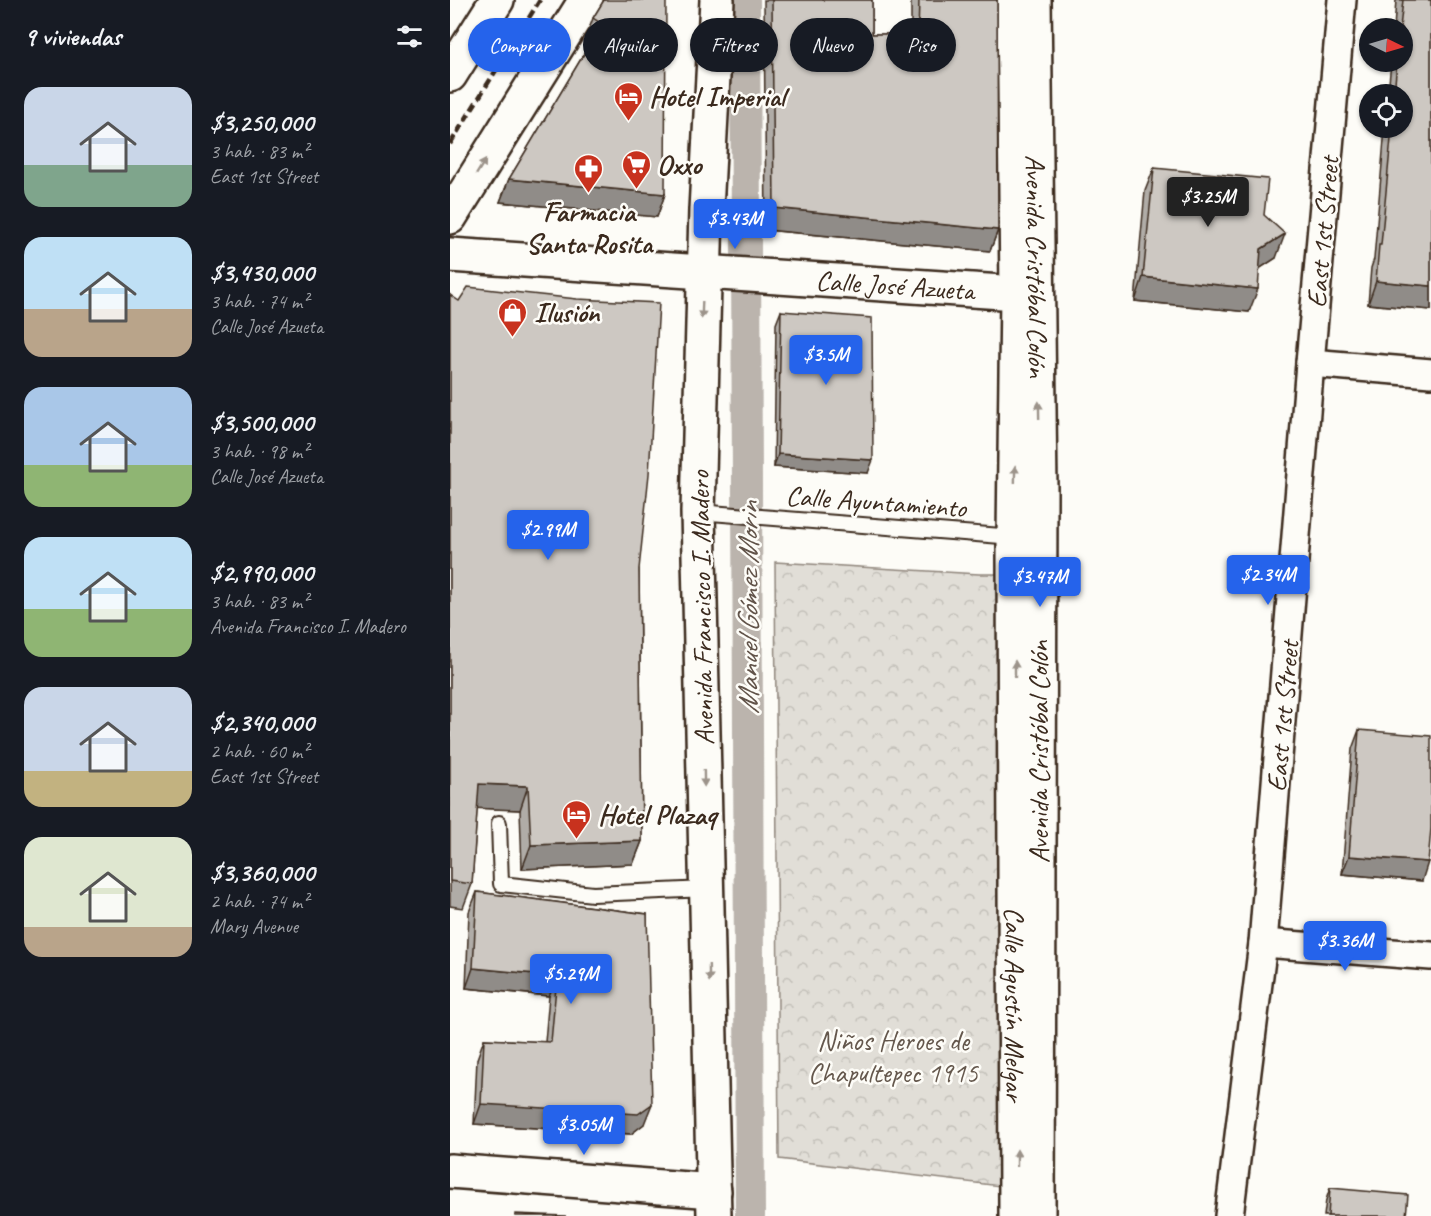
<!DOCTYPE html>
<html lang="es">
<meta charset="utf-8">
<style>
body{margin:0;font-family:Caveat,sans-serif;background:#20242c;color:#f1f3f6;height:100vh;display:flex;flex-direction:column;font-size:22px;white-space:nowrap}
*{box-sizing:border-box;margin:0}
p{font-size:20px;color:#9ea1a6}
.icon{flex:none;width:33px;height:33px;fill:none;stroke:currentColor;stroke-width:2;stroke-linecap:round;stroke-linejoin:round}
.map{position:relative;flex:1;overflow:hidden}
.drawer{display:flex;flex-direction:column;background:#171b24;width:450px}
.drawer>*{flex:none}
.hud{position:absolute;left:18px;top:18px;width:570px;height:54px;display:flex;gap:12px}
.needle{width:39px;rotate:95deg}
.tools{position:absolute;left:909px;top:18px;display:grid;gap:12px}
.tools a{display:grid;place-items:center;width:54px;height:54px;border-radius:50%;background:#171b24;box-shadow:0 2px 4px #0004;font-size:30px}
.price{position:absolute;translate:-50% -51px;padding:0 14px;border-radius:6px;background:#2563eb;color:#fff;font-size:20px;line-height:39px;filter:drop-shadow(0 2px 3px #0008)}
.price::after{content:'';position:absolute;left:50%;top:36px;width:18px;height:14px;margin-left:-9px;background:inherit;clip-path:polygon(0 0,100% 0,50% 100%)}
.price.selected{background:#222;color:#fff}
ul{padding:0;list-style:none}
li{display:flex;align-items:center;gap:18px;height:150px;padding:0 24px}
li span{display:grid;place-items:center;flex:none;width:168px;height:120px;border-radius:18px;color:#555}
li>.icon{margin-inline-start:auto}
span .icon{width:72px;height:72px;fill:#fffc;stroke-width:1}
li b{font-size:26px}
h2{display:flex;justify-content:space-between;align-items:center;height:72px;padding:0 24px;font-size:26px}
.chip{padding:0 21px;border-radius:27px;background:#171b24;box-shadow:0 2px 4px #0004;font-size:21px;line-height:54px}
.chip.selected{background:#2563eb;color:#fff}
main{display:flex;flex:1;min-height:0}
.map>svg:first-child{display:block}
.park{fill:url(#park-crowns);stroke:#8e847a;stroke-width:1.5}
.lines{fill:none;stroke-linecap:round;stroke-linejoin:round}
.canal{stroke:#bbb4ad;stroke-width:30}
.lane-casing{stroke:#3b2a1e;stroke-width:18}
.street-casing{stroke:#3b2a1e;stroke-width:32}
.secondary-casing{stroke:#3b2a1e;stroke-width:38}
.primary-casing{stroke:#3b2a1e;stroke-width:38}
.lane{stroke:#fdfcf7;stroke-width:14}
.street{stroke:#fdfcf7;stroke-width:27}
.secondary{stroke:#fdfcf7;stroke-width:33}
.primary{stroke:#fdfcf7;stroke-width:33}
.rail{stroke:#3b2a1e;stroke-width:4.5;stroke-dasharray:9 4.5;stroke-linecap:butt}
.wall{fill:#b0aca7;stroke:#3b2a1e;stroke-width:1.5}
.shaded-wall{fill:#908c88;stroke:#3b2a1e;stroke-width:1.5}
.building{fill:#cdc8c2;stroke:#3b2a1e;stroke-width:1.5}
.oneway{fill:#9c938a}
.labels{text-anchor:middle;stroke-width:5;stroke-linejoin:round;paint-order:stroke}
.poi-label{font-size:28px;font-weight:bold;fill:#3b2a1e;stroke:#fdfcf7;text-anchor:start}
.street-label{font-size:28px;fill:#3b2a1e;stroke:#fdfcf7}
.park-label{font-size:28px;fill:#64574c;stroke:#fdfcf7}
.water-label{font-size:30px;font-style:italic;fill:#615349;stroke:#fdfcf7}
</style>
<main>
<section class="drawer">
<h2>9 viviendas<svg class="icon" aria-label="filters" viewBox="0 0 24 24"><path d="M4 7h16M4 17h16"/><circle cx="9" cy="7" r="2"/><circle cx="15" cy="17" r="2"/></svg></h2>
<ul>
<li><span style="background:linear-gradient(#c9d6e8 65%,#7fa58c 0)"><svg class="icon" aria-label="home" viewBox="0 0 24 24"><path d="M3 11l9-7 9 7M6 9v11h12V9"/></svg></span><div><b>$3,250,000</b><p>3 hab. · 83 m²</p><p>East 1st Street</p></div></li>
<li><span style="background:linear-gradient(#bfe0f5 60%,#b9a48a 0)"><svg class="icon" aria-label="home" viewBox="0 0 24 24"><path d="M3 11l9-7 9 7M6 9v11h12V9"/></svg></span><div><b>$3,430,000</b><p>3 hab. · 74 m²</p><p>Calle José Azueta</p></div></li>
<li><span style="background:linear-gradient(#a9c7e8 65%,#8fb573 0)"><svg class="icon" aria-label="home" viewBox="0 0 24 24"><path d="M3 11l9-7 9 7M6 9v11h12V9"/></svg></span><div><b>$3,500,000</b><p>3 hab. · 98 m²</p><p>Calle José Azueta</p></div></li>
<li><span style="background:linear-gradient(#bfe0f5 60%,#8fb573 0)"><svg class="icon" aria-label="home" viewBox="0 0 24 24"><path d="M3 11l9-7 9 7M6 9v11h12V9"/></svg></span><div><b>$2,990,000</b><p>3 hab. · 83 m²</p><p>Avenida Francisco I. Madero</p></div></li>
<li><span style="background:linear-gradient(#c9d6e8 70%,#c2b280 0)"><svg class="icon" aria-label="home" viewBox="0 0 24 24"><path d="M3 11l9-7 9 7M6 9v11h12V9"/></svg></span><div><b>$2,340,000</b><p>2 hab. · 60 m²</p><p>East 1st Street</p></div></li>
<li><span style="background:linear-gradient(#dfe7d0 75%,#b9a48a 0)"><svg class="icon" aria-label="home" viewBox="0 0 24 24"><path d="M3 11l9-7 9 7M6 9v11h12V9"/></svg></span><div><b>$3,360,000</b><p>2 hab. · 74 m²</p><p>Mary Avenue</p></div></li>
</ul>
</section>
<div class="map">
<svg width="981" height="1216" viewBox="0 0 981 1216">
<defs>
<pattern id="park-crowns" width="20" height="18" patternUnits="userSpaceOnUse" patternTransform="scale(1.5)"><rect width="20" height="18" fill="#e1ded7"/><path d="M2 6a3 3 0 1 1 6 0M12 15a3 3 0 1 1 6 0" fill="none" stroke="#c2bfb8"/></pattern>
</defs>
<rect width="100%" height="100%" fill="#fdfcf7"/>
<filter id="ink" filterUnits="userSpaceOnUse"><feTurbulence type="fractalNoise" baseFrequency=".0167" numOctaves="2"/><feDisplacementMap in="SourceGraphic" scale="12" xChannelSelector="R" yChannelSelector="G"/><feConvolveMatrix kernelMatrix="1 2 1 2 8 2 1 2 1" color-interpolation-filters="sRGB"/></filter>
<g filter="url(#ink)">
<path class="park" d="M325,562L529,574H550L558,1187L329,1159Z"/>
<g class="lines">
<path class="canal" d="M295,0L300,1216"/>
<defs>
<g id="lane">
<path d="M248,512L564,537"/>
<path d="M49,823L51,884L143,894L257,889"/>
</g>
<g id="street">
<path d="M860,363L981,373"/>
<path d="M813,943L981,956"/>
<path d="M779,1216L813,943L860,363L892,0"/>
</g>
<g id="secondary">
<path id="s1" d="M564,0L567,293L564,537L566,1216"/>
<path id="s2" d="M0,255L567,293"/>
<path d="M0,1171L264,1191"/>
</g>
<g id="primary">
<path id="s3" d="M584,0L590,490L588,1216"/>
<path d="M0,75L47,0"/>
<path d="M0,217L136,0"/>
<path d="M264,1216L248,512L256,210L267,0"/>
</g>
</defs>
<use href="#lane" class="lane-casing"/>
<use href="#street" class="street-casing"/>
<use href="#secondary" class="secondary-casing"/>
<use href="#primary" class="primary-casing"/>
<use href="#lane" class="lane"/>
<use href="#street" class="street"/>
<use href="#secondary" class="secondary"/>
<use href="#primary" class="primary"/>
<path class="rail" d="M0,144L90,0"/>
</g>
<g class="wall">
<path d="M154,0L215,194L207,217L50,202L59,179L140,44L135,41L143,18Z"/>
<path d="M314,0H422V34H461V0H547L548,230L540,251L316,230Z"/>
<path d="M946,0H981V310L918,304L921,268L924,259L935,128H952V94H938L941,62H952V28H944Z"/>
<path d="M704,168L814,215L826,258L810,268L799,312L685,301L695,191Z"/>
<path d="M0,295L189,569L192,841L183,864L72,869L70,810L27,808L22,884L13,908L0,906Z"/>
<path d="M331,311L418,473L324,467L326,324Z"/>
<path d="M909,730L972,881L892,874L902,749Z"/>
<path d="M27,892L197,914L194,1124L181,1134L24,1124L27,1059L34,1039L95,1042L99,996L16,988L19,912Z"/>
<path d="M880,1188L956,1216H874L876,1200Z"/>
</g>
<g class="shaded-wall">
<path d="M59,179L215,194L207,217L50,202Z"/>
<path d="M324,208L548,230L540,251L316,230Z"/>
<path d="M835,234L826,258L803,273L811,249Z"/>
<path d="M693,277L808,289L799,312L685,301Z"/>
<path d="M926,281L981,286V310L918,304Z"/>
<path d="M328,454L423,460L418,473L324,467Z"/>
<path d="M29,784L78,786L70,810L20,808Z"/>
<path d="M192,841L183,864L72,869L81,845Z"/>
<path d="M899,856L978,862L972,881L892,874Z"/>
<path d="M23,968L107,976L99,996L16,988Z"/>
<path d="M31,1104H202L194,1124L181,1134L24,1124Z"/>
</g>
<g class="building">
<path d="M154,0H216L215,194L59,179L152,24L143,18Z"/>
<path d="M322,0H422V34H468L469,0H547L548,230L324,208Z"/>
<path d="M953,0H981V286L926,281L929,245H931L942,128H952V94H944L947,62H952V28H950Z"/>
<path d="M704,168L818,179L814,215L835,234L811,249L808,289L693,277Z"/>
<path d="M18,287L127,299L209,303L199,474L189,569L192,841L81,845L78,786L29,784L22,884L0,881V295L9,301Z"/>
<path d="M331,311L422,318L423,460L328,454Z"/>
<path d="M909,730L981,736V828L978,862L899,856Z"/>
<path d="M27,892L197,914L202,1104L188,1114L31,1104L34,1039L101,1042L107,976L23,968Z"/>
<path d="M880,1188L958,1195L956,1216H878Z"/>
<path d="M65,1214L116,1216H65Z"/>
</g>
<defs><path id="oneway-solid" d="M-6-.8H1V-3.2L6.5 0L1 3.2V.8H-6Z" transform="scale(1.5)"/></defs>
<g class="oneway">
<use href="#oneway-solid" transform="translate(31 167) rotate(-58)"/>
<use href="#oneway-solid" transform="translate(252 310) rotate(92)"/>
<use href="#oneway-solid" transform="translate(589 410) rotate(-91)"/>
<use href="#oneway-solid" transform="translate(565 474) rotate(-89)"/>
<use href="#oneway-solid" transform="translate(565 669) rotate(-90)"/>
<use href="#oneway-solid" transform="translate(254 778) rotate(89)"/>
<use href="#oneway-solid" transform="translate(259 973) rotate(89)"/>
<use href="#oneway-solid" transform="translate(567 1158) rotate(-90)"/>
</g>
</g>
<defs>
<symbol id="hotel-pin" viewBox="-11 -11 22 30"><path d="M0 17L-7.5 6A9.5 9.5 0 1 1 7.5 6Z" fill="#c8321e" stroke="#fdfcf7"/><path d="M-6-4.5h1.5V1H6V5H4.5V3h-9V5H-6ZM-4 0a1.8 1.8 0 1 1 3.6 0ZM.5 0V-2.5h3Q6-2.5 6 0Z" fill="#fff"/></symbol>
<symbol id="supermarket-pin" viewBox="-11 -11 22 30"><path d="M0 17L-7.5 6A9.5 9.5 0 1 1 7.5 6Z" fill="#c8321e" stroke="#fdfcf7"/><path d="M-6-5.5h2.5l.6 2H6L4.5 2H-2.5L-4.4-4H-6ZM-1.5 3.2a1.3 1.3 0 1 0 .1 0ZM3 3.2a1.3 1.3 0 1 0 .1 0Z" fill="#fff"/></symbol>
<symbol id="pharmacy-pin" viewBox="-11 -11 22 30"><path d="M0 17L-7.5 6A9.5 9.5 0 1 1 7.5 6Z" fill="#c8321e" stroke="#fdfcf7"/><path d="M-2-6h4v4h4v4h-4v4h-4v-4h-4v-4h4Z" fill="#fff"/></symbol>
<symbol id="shop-pin" viewBox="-11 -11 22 30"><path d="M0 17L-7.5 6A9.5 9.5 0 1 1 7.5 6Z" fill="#c8321e" stroke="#fdfcf7"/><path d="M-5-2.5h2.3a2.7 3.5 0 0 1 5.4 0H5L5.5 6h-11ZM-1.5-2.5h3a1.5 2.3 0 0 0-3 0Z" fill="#fff"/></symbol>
</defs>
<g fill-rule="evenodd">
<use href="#hotel-pin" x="162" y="80" width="33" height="45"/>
<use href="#supermarket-pin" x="170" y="148" width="33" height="45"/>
<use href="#pharmacy-pin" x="122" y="152" width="33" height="45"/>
<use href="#shop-pin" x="46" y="296" width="33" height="45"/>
<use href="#hotel-pin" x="110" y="798" width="33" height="45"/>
</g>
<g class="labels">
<g class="poi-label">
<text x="199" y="106">Hotel Imperial</text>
<text x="207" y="174">Oxxo</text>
<text x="139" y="221" text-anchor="middle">Farmacia<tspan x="139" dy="32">Santa Rosita</tspan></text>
<text x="84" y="322">Ilusión</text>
<text x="148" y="824">Hotel Plazaq</text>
</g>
<g class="street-label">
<text transform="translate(872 232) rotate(-85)" y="10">East 1st Street</text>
<text dy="10" stroke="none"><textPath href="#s3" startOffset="266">Avenida Cristóbal Colón</textPath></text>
<text dy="10" stroke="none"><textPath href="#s2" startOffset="446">Calle José Azueta</textPath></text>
<text transform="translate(426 501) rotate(4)" y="10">Calle Ayuntamiento</text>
<text transform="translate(251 608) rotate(-91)" y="10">Avenida Francisco I. Madero</text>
<text transform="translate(832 716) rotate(-85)" y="10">East 1st Street</text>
<text transform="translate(588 752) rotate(-90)" y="10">Avenida Cristóbal Colón</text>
<text dy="10" stroke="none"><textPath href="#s1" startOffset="1004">Calle Agustín Melgar</textPath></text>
</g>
<g class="park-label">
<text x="443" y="1050">Niños Heroes de<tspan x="443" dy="32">Chapultepec 1915</tspan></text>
</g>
<g class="water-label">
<text transform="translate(298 608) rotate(-90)" y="10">Manuel Gómez Morin</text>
</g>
</g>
</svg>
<div class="tools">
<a><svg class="needle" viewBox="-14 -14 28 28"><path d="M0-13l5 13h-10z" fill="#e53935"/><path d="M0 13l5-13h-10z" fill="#9ea1a6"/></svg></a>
<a><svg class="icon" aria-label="locate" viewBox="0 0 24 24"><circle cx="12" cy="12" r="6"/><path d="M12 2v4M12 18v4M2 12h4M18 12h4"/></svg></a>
</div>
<b class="price selected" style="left:758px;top:228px">$3.25M</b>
<b class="price" style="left:285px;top:250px">$3.43M</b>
<b class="price" style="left:376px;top:386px">$3.5M</b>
<b class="price" style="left:98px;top:561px">$2.99M</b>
<b class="price" style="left:818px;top:606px">$2.34M</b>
<b class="price" style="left:590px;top:608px">$3.47M</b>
<b class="price" style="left:895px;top:972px">$3.36M</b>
<b class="price" style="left:121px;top:1005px">$5.29M</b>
<b class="price" style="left:134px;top:1156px">$3.05M</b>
<div class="hud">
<a class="chip selected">Comprar</a>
<a class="chip">Alquilar</a>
<a class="chip">Filtros</a>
<a class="chip">Nuevo</a>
<a class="chip">Piso</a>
</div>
</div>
</main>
